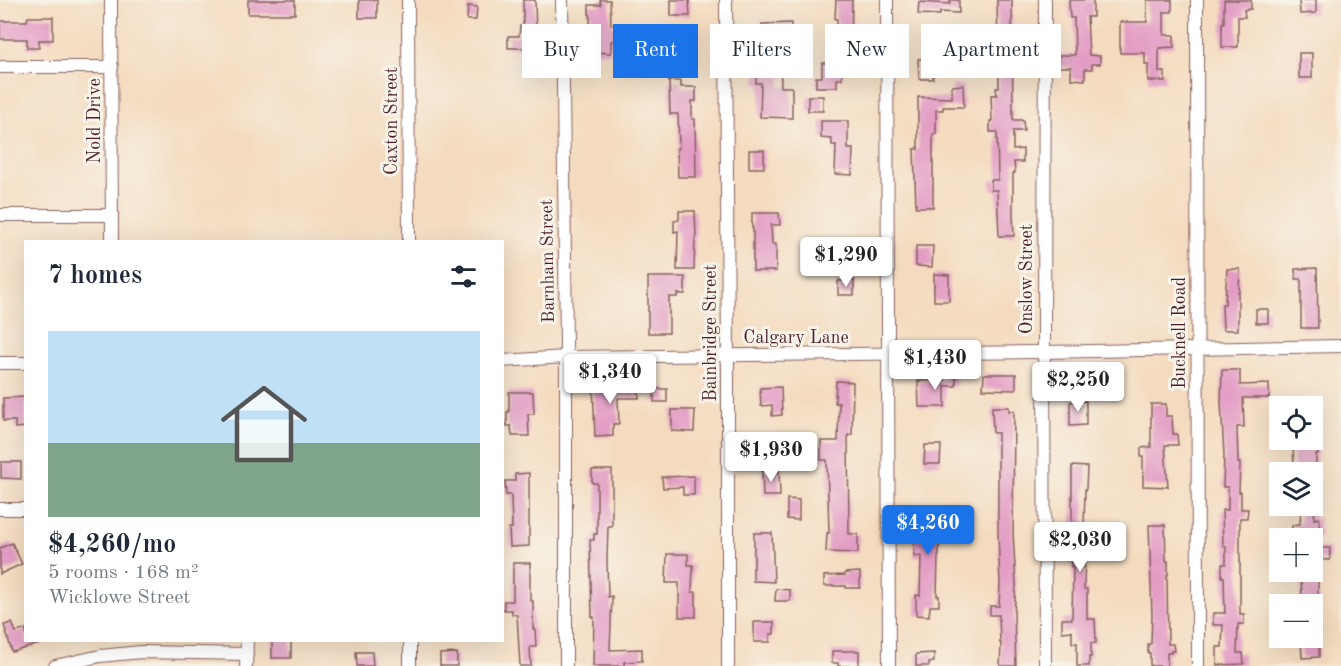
<!DOCTYPE html>
<meta charset="utf-8">
<style>
body{margin:0;font-family:"Old Standard TT",serif;background:#f6f6f7;color:#1f2937;height:100vh;display:flex;flex-direction:column;font-size:22px;white-space:nowrap}
*{box-sizing:border-box;margin:0}
p{font-size:20px;color:#747a83}
.icon{flex:none;width:33px;height:33px;fill:none;stroke:currentColor;stroke-width:2;stroke-linecap:round;stroke-linejoin:round}
.map{position:relative;flex:1;overflow:hidden}
.panel{position:absolute;left:24px;top:240px;width:480px;height:402px;display:flex;flex-direction:column;background:#fff;border-radius:0px;box-shadow:0 6px 24px #0002}
.panel>*{flex:none}
.top-card{position:absolute;left:522px;top:24px;width:570px;height:54px;display:flex;gap:12px}
.controls{position:absolute;left:1269px;top:396px;display:grid;gap:12px}
.controls a{display:grid;place-items:center;width:54px;height:54px;border-radius:0px;background:#fff;box-shadow:0 6px 24px #0002;font-size:30px}
.price{position:absolute;translate:-50% -51px;padding:0 14px;border-radius:6px;background:#fff;color:#222;font-size:20px;line-height:39px;filter:drop-shadow(0 2px 3px #0008)}
.price::after{content:'';position:absolute;left:50%;top:36px;width:18px;height:14px;margin-left:-9px;background:inherit;clip-path:polygon(0 0,100% 0,50% 100%)}
.price.current{background:#1a73e8;color:#fff}
ul{padding:0;list-style:none}
li{display:grid;align-content:center;gap:12px;height:318px;padding:0 24px}
li+li{border-top:2px solid #e0e1e3}
li span{display:grid;place-items:center;height:186px;border-radius:0px;color:#555}
li>.icon{margin-inline-start:auto}
span .icon{width:108px;height:108px;fill:#fffc;stroke-width:1}
li b{font-size:26px}
h2{display:flex;justify-content:space-between;align-items:center;height:72px;padding:0 24px;font-size:26px}
.pill{padding:0 21px;border-radius:0px;background:#fff;box-shadow:0 6px 24px #0002;font-size:21px;line-height:54px}
.pill.current{background:#1a73e8;color:#fff}
.map>svg:first-child{display:block}
.building{fill:#e39cc4}
.lines{fill:none;stroke-linecap:round;stroke-linejoin:round}
.street-casing{stroke:#86615f;stroke-width:14}
.street{stroke:#fff;stroke-width:12}
.labels{text-anchor:middle;stroke-width:6;stroke-linejoin:round;paint-order:stroke}
.street-label{font-size:18px;fill:#4a1f2b;stroke:#f7f3e8}
</style>
<div class="map">
<svg width="1341" height="666" viewBox="0 0 1341 666">
<rect width="100%" height="100%" fill="#f7f3e8"/>
<filter id="ink" filterUnits="userSpaceOnUse"><feTurbulence type="fractalNoise" baseFrequency=".0167" numOctaves="2"/><feDisplacementMap in="SourceGraphic" scale="12" xChannelSelector="R" yChannelSelector="G"/><feConvolveMatrix kernelMatrix="1 2 1 2 8 2 1 2 1" color-interpolation-filters="sRGB"/></filter>
<filter id="wash" filterUnits="userSpaceOnUse"><feTurbulence type="fractalNoise" baseFrequency=".008" numOctaves="4" result="noise"/><feDisplacementMap in="SourceGraphic" scale="24" xChannelSelector="R" yChannelSelector="G"/><feGaussianBlur stdDeviation="1.35" result="paint"/><feColorMatrix in="noise" values="0 0 0 0 0 0 0 0 0 0 0 0 0 0 0 0 0 1.4 0 .05"/><feComposite in="paint" operator="in"/></filter>
<g filter="url(#wash)">
<rect width="100%" height="100%" fill="#f4dbbf"/>
<g id="blocks">
<g class="building">
<rect x="248" y="0" width="47" height="14"/>
<rect x="359" y="0" width="18" height="18"/>
<path d="M523,0H535L536,34H532V48H508V36H519L520,26H523Z"/>
<path d="M600,0H610L611,25H615V41H611V53L590,52V14H589V5H601Z"/>
<path d="M671,0H689L690,16H671Z"/>
<path d="M836,0H852L851,48H837V19H835Z"/>
<path d="M950,0H959V13L940,12V15L918,14L919,2L950,4Z"/>
<path d="M997,0H1012L1013,120H1023L1024,131H1013V150L1023,149V162H1014L1015,173H1013V215L1014,236H999L997,190H991V180H998L997,132H990V121H992L991,95H997L996,88H999Z"/>
<path d="M1069,0H1093V17H1087L1089,55L1100,56V64H1092V69H1085V80L1071,79V67H1059V55H1075L1074,18H1070Z"/>
<path d="M1147,0H1172V12H1164V35H1174V47L1159,48V72H1165V81H1148V64H1145V53H1120V22H1147Z"/>
<path d="M1224,0H1251V9L1244,10L1245,17H1238V47H1222V23H1224Z"/>
<path d="M1299,0H1316V13L1300,14Z"/>
<path d="M468,6L477,7L476,20H467Z"/>
<path d="M28,17H53V40H39V48H27V39H0V21H27Z"/>
<path d="M791,23V52H780L781,87H792V118L760,117L761,83H756V69H745V57H766V35L762,36V24Z"/>
<path d="M670,35H691V51L670,52Z"/>
<rect x="1299" y="53" width="13" height="25"/>
<path d="M944,58L945,73H933V79H919L918,59Z"/>
<path d="M822,63H836V70H842V79H837V87H816V77H822Z"/>
<path d="M669,81H681V87H696V101H692V119H695L696,177H678L677,148H679L678,114H670Z"/>
<path d="M963,85L964,107H943V110H936V134H933V207H916L914,149H918V97L952,98V86Z"/>
<rect x="808" y="96" width="15" height="15"/>
<path d="M821,121H848V149H853L852,175L835,174L836,145H832V139L821,138Z"/>
<rect x="749" y="150" width="15" height="18"/>
<path d="M679,211H695L696,238H695L694,270H677L678,231L674,232V221L679,220Z"/>
<path d="M752,213H779L780,225H771L772,244H776V271H753V228H752Z"/>
<path d="M916,246H933L932,267L916,266Z"/>
<path d="M1317,268L1318,328H1301V279H1296L1295,269Z"/>
<path d="M1227,269H1240L1239,292H1238V330H1223L1222,304H1225Z"/>
<path d="M934,274L949,275V301H934Z"/>
<path d="M648,277H685V294H677V297H669V333H648Z"/>
<path d="M854,280V295H838V281Z"/>
<rect x="1256" y="309" width="12" height="14"/>
<path d="M1222,370H1240V385L1269,384V398H1243L1244,427H1237L1238,463H1240L1239,492H1241V509H1248L1247,518H1240V614H1244V624H1238L1237,653H1243L1244,664L1217,665V647H1222L1223,625H1213V613H1225L1224,577H1222V564H1226V546H1223L1222,510H1228V487H1223L1224,455L1221,402Z"/>
<path d="M956,371V386H945V407H919L918,381L945,380V372Z"/>
<path d="M984,374H1016V390L983,389Z"/>
<path d="M836,381L853,382L852,435H848L849,534H858V553L826,552L827,533H829L827,460H821V441H838L839,403H835Z"/>
<path d="M593,384H638L639,398H618L619,424H613V436L595,437Z"/>
<path d="M781,387L782,415L772,416V405L761,406L760,388Z"/>
<rect x="654" y="389" width="13" height="13"/>
<path d="M509,392H533L534,414H528L529,436H512L511,426H507V412H509Z"/>
<path d="M26,397V427L15,428V421H3V398Z"/>
<path d="M1086,401V425L1070,426V402Z"/>
<path d="M1151,404H1166V416H1172L1173,434H1177L1178,445H1165L1168,487L1143,486V457H1141V448L1151,447Z"/>
<path d="M992,407H1009V411H1014L1013,533L1016,585L1014,615L1016,666H1000L1001,643H1000L999,615H990V606H999L1000,584L998,533V433H993Z"/>
<path d="M672,410H695L694,432L672,431Z"/>
<path d="M1293,440H1318V454H1316V472H1294Z"/>
<path d="M925,445H941L940,464H924Z"/>
<path d="M1,462H21V479L1,478Z"/>
<path d="M1072,466L1087,467L1086,489H1085L1084,528H1087L1088,549H1085L1084,589H1087V619H1095L1096,643H1091V657H1089V666H1077V643H1072V631L1062,632V619H1072L1073,567H1071V557H1072Z"/>
<path d="M592,470H612V526H608L607,560L608,597L612,596L610,650L642,649V661L624,662V666H593L594,617H592L590,540H594V534H597V483H592Z"/>
<path d="M779,470L780,496H763L762,471Z"/>
<path d="M529,473V546L510,547L509,528H512L511,495H506L505,481H515V474Z"/>
<path d="M694,476V495H683V487L663,488L662,477Z"/>
<path d="M787,499L799,500V520L787,519Z"/>
<path d="M1301,506H1315L1314,519L1319,518L1320,538H1292V525L1300,524Z"/>
<path d="M915,507H943V526H939V556H938L937,596H939V606H930L929,616L916,615V595L920,596L921,556L914,557Z"/>
<path d="M1149,525H1165L1166,561H1168V575H1167L1168,644H1173L1174,651H1171V653H1167V666H1150V653H1148V644H1151L1152,615Z"/>
<path d="M754,533H772L774,582L753,581V568H754Z"/>
<path d="M12,543L22,564L0,574V548Z"/>
<path d="M1312,548H1330V560L1312,559Z"/>
<path d="M667,554H688V565H693L692,592H696V617H679V583H666Z"/>
<path d="M513,563H530V601H533V629H535L536,647H530L531,666H520L517,615L512,614V610H504V601H513Z"/>
<path d="M860,572V588H846V586H824V576L845,575V573Z"/>
<path d="M1301,572H1318V604H1302Z"/>
<path d="M776,589L790,590V601H775Z"/>
<path d="M754,622H774V634H770V642H754Z"/>
<path d="M12,623L16,632L26,629V640H42L43,643L12,652L4,625Z"/>
<rect x="272" y="640" width="19" height="18"/>
<path d="M1319,640V657L1302,658L1301,641Z"/>
<path d="M832,651H859V666H838V663H832Z"/>
<path d="M356,652H372L373,666H357Z"/>
<path d="M457,653V666H440V654Z"/>
<path d="M934,653V662L929,663V666H916V654Z"/>
</g>
</g>
</g>
<g filter="url(#ink)">
<use href="#blocks" fill-opacity="0" stroke="#86615f" stroke-width="1.5"/>
<g class="lines">
<defs>
<g id="street">
<path d="M111,0L112,242"/>
<path d="M408,0L409,242"/>
<path d="M562,0L566,344V666"/>
<path d="M726,0L728,369V666"/>
<path d="M887,0L889,666"/>
<path d="M1045,0L1044,335L1045,666"/>
<path d="M1197,0L1198,666"/>
<path d="M0,67H112"/>
<path d="M0,215H112"/>
<path d="M502,361L566,357L1044,352L1341,346"/>
<path d="M0,363H26"/>
<path d="M0,509H26"/>
<path d="M410,640V666"/>
<path d="M55,666L100,656L141,652L247,654"/>
<path d="M246,666L247,640"/>
</g>
</defs>
<use href="#street" class="street-casing"/>
<use href="#street" class="street"/>
</g>
</g>
<g class="labels">
<g class="street-label">
<text transform="translate(94 121) rotate(-90)" y="6">Nold Drive</text>
<text transform="translate(391 121) rotate(-90)" y="6">Caxton Street</text>
<text transform="translate(547 261) rotate(-91)" y="6">Barnham Street</text>
<text transform="translate(1026 279) rotate(-90)" y="6">Onslow Street</text>
<text transform="translate(710 333) rotate(-90)" y="6">Bainbridge Street</text>
<text transform="translate(1179 333) rotate(-90)" y="6">Bucknell Road</text>
<text x="796" y="343">Calgary Lane</text>
</g>
</g>
</svg>
<div class="controls">
<a><svg class="icon" aria-label="locate" viewBox="0 0 24 24"><circle cx="12" cy="12" r="6"/><path d="M12 2v4M12 18v4M2 12h4M18 12h4"/></svg></a>
<a><svg class="icon" aria-label="layers" viewBox="0 0 24 24"><path d="M12 4l9 5-9 5-9-5zM3 14l9 5 9-5"/></svg></a>
<a>+</a>
<a>−</a>
</div>
<b class="price" style="left:846px;top:288px">$1,290</b>
<b class="price" style="left:935px;top:391px">$1,430</b>
<b class="price" style="left:610px;top:405px">$1,340</b>
<b class="price" style="left:1078px;top:413px">$2,250</b>
<b class="price" style="left:771px;top:483px">$1,930</b>
<b class="price current" style="left:928px;top:556px">$4,260</b>
<b class="price" style="left:1080px;top:573px">$2,030</b>
<div class="top-card">
<a class="pill">Buy</a>
<a class="pill current">Rent</a>
<a class="pill">Filters</a>
<a class="pill">New</a>
<a class="pill">Apartment</a>
</div>
<section class="panel">
<h2>7 homes<svg class="icon" aria-label="filters" viewBox="0 0 24 24"><path d="M4 7h16M4 17h16"/><circle cx="9" cy="7" r="2"/><circle cx="15" cy="17" r="2"/></svg></h2>
<ul>
<li><span style="background:linear-gradient(#bfe0f5 60%,#7fa58c 0)"><svg class="icon" aria-label="home" viewBox="0 0 24 24"><path d="M3 11l9-7 9 7M6 9v11h12V9"/></svg></span><div><b>$4,260/mo</b><p>5 rooms · 168 m²</p><p>Wicklowe Street</p></div></li>
</ul>
</section>
</div>
